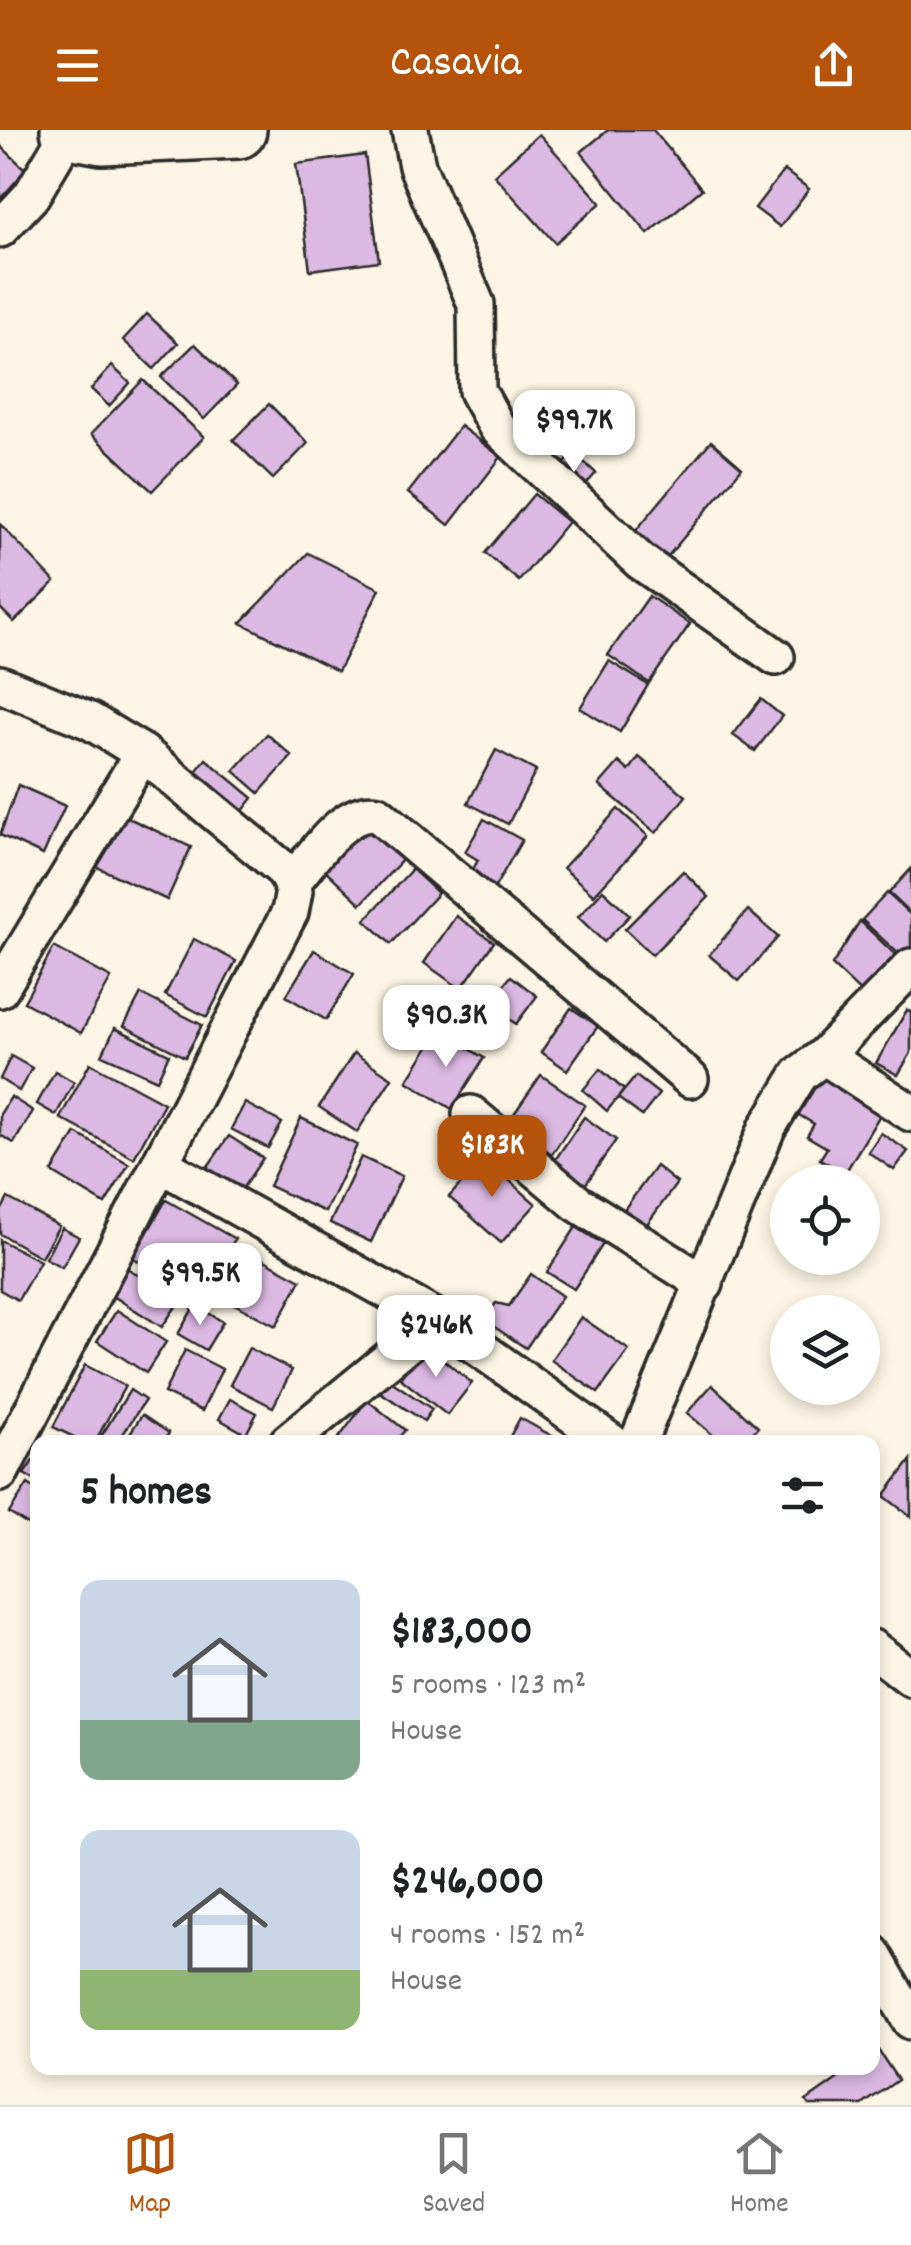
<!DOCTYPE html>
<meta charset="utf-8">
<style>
body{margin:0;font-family:Dekko,sans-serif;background:#f6f6f6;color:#202124;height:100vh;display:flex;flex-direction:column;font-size:38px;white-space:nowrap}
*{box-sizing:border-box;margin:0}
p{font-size:32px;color:#757577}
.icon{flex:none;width:55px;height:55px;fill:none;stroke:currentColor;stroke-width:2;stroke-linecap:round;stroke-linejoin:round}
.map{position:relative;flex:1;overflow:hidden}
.side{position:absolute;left:30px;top:1305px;width:850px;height:640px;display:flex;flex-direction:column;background:#fff;border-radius:20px;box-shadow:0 5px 15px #0003}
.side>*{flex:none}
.fabs{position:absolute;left:770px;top:1035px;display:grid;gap:20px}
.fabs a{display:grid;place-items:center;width:110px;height:110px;border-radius:50%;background:#fff;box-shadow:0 5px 15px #0003;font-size:50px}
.price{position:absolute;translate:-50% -85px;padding:0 22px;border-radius:20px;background:#fff;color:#222;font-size:32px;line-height:65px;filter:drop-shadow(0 2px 5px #0008)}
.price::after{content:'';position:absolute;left:50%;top:60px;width:30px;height:22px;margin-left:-15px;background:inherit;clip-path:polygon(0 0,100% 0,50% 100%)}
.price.on{background:#b45309;color:#fff}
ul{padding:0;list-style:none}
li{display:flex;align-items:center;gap:30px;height:250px;padding:0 50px}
li span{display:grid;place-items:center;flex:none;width:280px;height:200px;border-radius:20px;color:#555}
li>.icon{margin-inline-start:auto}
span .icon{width:120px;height:120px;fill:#fffc;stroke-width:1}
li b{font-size:42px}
h2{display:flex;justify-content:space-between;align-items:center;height:120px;padding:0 50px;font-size:42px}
header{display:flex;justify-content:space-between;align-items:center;height:130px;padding:0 50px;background:#b45309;color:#fff;font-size:45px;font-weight:600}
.menu{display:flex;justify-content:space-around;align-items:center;height:140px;border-top:2px solid #e0e0e0;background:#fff;font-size:28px;color:#757577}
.menu a{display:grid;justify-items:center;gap:5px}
.menu .on{color:#b45309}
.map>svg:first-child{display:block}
.building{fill:#dcb9e3;stroke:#2b2b2b;stroke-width:2.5}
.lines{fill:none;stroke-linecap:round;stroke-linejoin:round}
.street-casing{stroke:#2b2b2b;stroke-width:42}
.primary-casing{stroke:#2b2b2b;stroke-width:62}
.street{stroke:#fcf5e5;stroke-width:35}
.primary{stroke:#fcf5e5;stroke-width:55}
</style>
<header><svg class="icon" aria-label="menu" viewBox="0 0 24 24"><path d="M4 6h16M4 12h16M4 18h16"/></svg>Casavia<svg class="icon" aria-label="share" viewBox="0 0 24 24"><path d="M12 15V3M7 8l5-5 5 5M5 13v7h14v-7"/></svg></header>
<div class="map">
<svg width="911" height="1975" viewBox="0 0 911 1975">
<rect width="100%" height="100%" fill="#fcf5e5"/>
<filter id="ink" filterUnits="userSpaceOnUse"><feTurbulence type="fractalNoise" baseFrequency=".01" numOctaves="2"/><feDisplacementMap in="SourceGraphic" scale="20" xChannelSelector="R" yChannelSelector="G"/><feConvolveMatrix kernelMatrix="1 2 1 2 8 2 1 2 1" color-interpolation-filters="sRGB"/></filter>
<g filter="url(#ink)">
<g class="building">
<path d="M608,0H653L702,59L648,104L581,22Z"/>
<path d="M539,4L601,73L555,113L494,45Z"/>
<path d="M0,15L26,40L0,69Z"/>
<path d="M365,25L379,131L310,140L296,34Z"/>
<path d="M784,40L809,59L780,97L755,78Z"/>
<path d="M147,184L178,213L154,239L123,210Z"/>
<path d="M195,214L237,255L204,289L161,247Z"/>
<path d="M112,236L130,253L109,276L91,259Z"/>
<path d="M143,250L204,307L152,361L91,304Z"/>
<path d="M269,274L308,313L273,349L233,310Z"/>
<path d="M460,296L501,327L449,395L408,363Z"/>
<path d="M711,311L742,338L658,438L627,411Z"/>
<path d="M574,323L596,343L575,367L552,347Z"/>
<path d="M534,364L568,392L519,451L485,423Z"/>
<path d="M0,394L55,452L14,492L0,478Z"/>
<path d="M308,423L380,459L338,541L241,493Z"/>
<path d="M649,466L690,494L649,553L608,525Z"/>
<path d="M609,531L648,555L620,602L580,578Z"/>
<path d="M761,569L782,586L755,621L733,605Z"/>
<path d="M267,604L292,626L259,663L234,641Z"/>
<path d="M496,620L536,641L508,694L468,673Z"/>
<path d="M639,627L686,666L656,703L599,655L619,632L629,641Z"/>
<path d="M206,629L253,668L232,695L184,656Z"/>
<path d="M18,655L65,676L43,725L0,705Z"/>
<path d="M618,679L648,706L594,765L563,738Z"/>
<path d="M122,685L191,717L167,770L97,737Z"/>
<path d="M484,689L522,710L488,769L464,756L478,730L465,722Z"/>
<path d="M368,693L404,728L361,774L324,739Z"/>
<path d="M412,739L438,763L391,814L365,790Z"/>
<path d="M911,739V784L889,763Z"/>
<path d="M683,741L709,767L652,825L625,799Z"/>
<path d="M603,760L630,785L604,812L578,787Z"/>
<path d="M887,763L911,785V822L904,829L862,790Z"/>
<path d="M748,780L778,807L739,851L709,825Z"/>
<path d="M456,786L494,812L461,859L424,833Z"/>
<path d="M860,791L904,833L868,869L832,835Z"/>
<path d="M194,809L236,831L207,887L165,865Z"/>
<path d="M54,817L111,848L81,903L24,872Z"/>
<path d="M314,820L354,844L326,890L286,866Z"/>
<path d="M511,846L537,866L516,894L489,874Z"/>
<path d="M141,864L202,895L185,927L124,896Z"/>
<path d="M571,878L598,896L567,940L541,922Z"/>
<path d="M907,880L911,882V923L898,945L876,933Z"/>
<path d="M115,898L169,924L157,950L102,925Z"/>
<path d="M439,900L484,928L452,979L407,951Z"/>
<path d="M354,923L392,948L357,1002L319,977Z"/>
<path d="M11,926L32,938L19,961L0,949Z"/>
<path d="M825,931L889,970L845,1043L820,1029L827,1018L807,1006L814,994L794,982Z"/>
<path d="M90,933L164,973L134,1028L60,988Z"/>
<path d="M600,939L624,960L607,981L583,960Z"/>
<path d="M55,941L74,952L56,985L37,974Z"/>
<path d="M541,945L585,975L552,1024L507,994Z"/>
<path d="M636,946L659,964L642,986L618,968Z"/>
<path d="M11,967L33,981L14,1013L0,1005V984Z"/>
<path d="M245,973L282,993L268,1018L231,999Z"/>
<path d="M584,987L616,1010L581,1061L549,1039Z"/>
<path d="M301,988L357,1015L325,1082L269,1056Z"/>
<path d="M76,1003L129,1034L105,1074L52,1042Z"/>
<path d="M881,1003L908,1021L894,1040L868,1022Z"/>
<path d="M229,1006L263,1028L238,1065L204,1042Z"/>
<path d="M361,1027L402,1046L371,1112L330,1093Z"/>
<path d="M484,1028L536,1074L501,1113L449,1067Z"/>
<path d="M656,1036L677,1053L642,1101L620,1085Z"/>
<path d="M8,1068L59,1096L41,1127L0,1104V1083Z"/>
<path d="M166,1070L235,1109L203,1167L133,1128Z"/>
<path d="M576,1097L603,1114L574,1159L547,1142Z"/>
<path d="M62,1098L79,1107L62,1137L45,1128Z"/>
<path d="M0,1110L40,1131L18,1170L0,1160Z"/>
<path d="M248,1121L301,1150L276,1196L223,1168Z"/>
<path d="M127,1138L179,1172L162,1197L110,1164Z"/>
<path d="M531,1144L562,1166L526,1218L484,1190L496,1173L509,1176Z"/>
<path d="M195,1175L223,1192L206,1220L178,1204Z"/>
<path d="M117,1180L166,1212L146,1243L97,1211Z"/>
<path d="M581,1187L629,1220L598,1263L551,1230Z"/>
<path d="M426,1216L472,1253L447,1285L400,1248Z"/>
<path d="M249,1218L292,1240L273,1277L230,1255Z"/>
<path d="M185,1220L222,1239L202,1281L164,1263Z"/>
<path d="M85,1235L125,1256L95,1312H84L53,1297Z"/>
<path d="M385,1247L432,1279L424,1291L377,1260Z"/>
<path d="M712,1255L758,1297L744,1312H721L687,1283Z"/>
<path d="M130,1260L145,1270L118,1312H106L100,1308Z"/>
<path d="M230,1269L257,1283L246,1304L219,1289Z"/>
<path d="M367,1270L405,1300L395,1312H336Z"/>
<path d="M142,1285L169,1303L163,1312H124Z"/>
<path d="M520,1288L552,1306L549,1312H507Z"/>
<path d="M38,1323V1352L24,1344Z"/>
<path d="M911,1330V1387L884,1366Z"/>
<path d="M28,1354L38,1361V1381L28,1395L9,1383Z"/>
<path d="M878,1920L898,1950L862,1975H809L806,1971L853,1938H872V1924Z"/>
</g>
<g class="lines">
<defs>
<g id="street">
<path d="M410,0L417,36L476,174L477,261L497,297L640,431L776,527"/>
<path d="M0,99L31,66L70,0"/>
<path d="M0,554L90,591L143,623L285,741L294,761L290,782L0,1343"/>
<path d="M292,752C312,730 344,676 378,684L690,949"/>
<path d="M0,859L143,623"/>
<path d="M824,926L911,983"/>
<path d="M471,984L577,1073L705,1154"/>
<path d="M160,1034L438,1189L611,1312"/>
<path d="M288,1312L438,1189"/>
<path d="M638,1312L767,998L800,944L824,926L911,837"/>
<path d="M872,1518L911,1548"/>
<path d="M872,1823L911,1891"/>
</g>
<path id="primary" d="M69,0L102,6L238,0"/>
</defs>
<use href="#street" class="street-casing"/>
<use href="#primary" class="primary-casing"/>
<use href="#street" class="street"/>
<use href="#primary" class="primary"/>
</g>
</g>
</svg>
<div class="fabs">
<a><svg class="icon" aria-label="locate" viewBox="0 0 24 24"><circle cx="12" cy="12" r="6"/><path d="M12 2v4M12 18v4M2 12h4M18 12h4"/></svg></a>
<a><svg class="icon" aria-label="layers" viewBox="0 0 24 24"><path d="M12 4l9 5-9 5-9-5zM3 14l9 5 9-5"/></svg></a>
</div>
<b class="price" style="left:574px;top:345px">$99.7K</b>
<b class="price" style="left:446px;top:940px">$90.3K</b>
<b class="price on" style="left:492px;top:1070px">$183K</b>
<b class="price" style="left:200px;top:1198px">$99.5K</b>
<b class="price" style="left:436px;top:1250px">$246K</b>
<section class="side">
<h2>5 homes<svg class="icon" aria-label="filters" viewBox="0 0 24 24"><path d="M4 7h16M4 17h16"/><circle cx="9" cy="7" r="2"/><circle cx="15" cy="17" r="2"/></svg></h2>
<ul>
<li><span style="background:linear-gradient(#c9d6e8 70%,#7fa58c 0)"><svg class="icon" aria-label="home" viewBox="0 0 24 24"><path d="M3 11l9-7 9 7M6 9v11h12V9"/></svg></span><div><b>$183,000</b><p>5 rooms · 123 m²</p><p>House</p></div></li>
<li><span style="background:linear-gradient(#c9d6e8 70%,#8fb573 0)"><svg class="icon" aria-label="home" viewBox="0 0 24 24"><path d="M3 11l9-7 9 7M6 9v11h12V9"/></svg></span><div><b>$246,000</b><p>4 rooms · 152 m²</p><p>House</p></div></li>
</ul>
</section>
</div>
<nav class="menu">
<a class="on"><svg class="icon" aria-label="map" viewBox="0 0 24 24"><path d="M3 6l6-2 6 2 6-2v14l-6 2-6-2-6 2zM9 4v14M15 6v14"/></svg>Map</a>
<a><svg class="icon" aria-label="saved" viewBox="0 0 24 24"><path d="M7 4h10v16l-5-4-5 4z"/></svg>Saved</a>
<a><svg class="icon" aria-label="home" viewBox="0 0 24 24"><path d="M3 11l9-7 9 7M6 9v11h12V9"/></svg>Home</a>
</nav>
